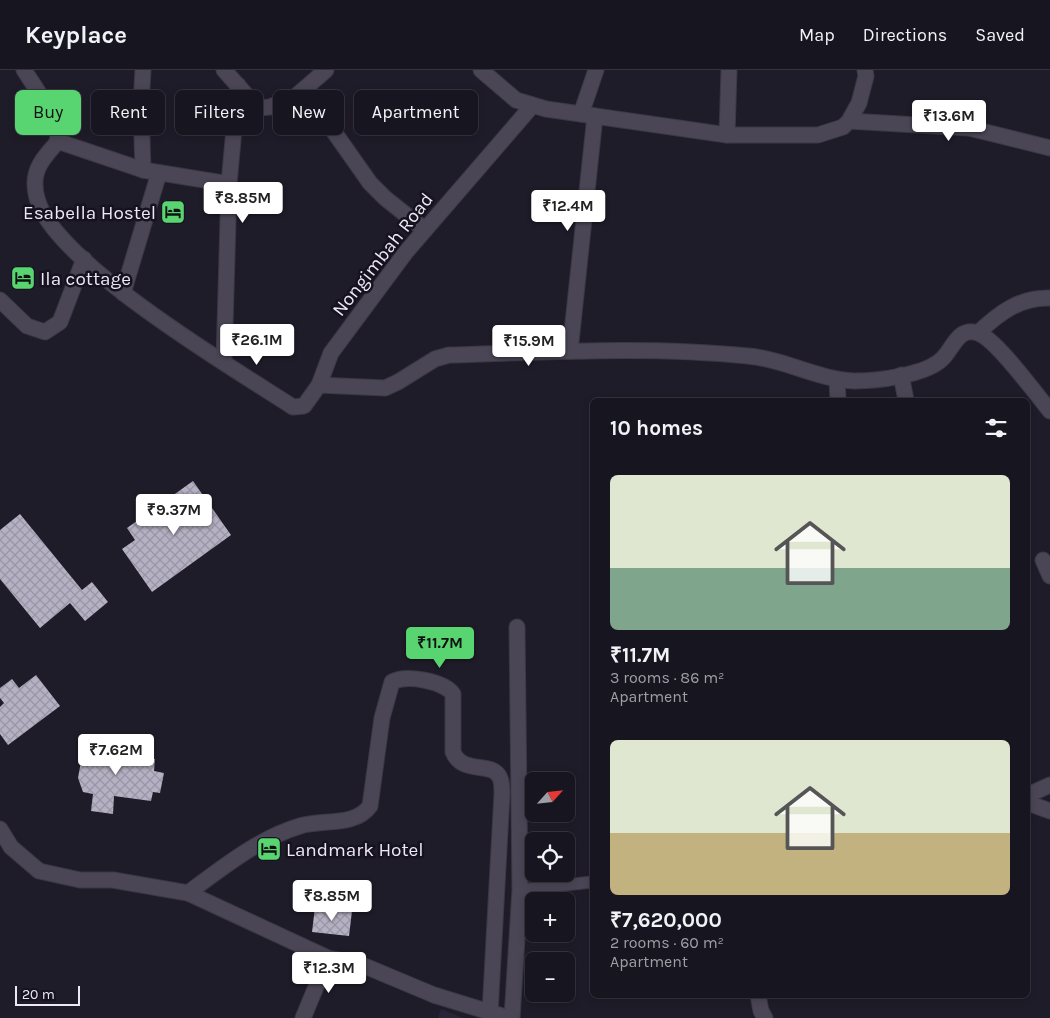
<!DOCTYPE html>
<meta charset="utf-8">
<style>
body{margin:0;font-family:Karla,sans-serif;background:#24222c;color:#f1f3f6;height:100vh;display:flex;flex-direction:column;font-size:19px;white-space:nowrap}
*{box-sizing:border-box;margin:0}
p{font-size:16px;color:#9e9fa4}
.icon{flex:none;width:28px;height:28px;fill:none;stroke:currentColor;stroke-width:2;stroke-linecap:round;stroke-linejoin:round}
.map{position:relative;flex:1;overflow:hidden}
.sheet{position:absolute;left:590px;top:328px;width:440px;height:600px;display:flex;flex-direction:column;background:#17151f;border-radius:8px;box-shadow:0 2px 8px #0003,0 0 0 1px #36343d}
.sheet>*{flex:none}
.banner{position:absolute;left:15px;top:20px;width:475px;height:45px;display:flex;gap:10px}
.needle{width:32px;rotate:63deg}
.buttons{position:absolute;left:525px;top:702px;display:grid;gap:10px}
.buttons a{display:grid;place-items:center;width:50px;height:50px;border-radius:8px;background:#17151f;box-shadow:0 2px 8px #0003,0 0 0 1px #36343d;font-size:25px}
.scale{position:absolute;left:15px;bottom:12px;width:65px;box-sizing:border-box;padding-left:5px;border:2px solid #ebe9f3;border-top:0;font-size:14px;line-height:18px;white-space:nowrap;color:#ebe9f3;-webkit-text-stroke:4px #161220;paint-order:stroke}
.price{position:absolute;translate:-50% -42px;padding:0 11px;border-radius:5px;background:#fff;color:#222;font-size:16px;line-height:32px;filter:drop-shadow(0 1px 2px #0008)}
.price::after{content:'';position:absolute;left:50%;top:30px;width:15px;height:11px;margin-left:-8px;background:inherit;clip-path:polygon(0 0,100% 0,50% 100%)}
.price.active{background:#58d570;color:#111}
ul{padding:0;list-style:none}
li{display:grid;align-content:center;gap:10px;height:265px;padding:0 20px}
li span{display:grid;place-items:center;height:155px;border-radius:8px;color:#555}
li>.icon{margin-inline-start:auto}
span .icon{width:90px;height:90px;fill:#fffc;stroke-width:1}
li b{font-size:21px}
h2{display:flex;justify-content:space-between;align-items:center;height:60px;padding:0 20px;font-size:21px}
.pill{padding:0 18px;border-radius:8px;background:#17151f;box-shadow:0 2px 8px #0003,0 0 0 1px #36343d;font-size:18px;line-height:45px}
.pill.active{background:#58d570;color:#111}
header{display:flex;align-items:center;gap:30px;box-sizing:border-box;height:70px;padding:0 25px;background:#17151f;border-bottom:1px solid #36343d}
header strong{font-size:24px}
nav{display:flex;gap:28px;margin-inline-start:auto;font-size:18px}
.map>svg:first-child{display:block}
.built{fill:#292437}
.building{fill:url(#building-cross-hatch)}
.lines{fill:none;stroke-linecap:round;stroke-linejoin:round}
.service-casing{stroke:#3b3844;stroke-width:13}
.minor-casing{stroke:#3b3844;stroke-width:17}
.tertiary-casing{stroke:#3b3844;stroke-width:17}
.service{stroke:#4b4656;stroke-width:11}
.minor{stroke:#4b4656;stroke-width:15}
.tertiary{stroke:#4b4656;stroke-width:15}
.labels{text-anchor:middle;stroke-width:5;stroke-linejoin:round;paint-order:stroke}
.poi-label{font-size:19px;fill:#ebe9f3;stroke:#161220;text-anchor:start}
.street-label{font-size:19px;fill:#ebe9f3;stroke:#161220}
</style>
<header>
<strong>Keyplace</strong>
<nav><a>Map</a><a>Directions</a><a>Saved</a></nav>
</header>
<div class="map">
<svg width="1050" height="948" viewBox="0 0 1050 948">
<defs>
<pattern id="building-cross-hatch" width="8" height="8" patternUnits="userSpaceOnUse" patternTransform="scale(1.25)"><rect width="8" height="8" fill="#b5b0c3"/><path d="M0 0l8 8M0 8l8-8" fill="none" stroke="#9996a4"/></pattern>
</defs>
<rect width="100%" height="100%" fill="#1f1c29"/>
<path class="built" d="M441,939L463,948H438Z"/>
<g class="building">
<path d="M193,411L231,465L152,522L122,479L135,470L127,458Z"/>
<path d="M20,444L82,520L92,512L108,532L85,551L70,533L40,558L0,509V460Z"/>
<path d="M36,605L60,636L8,675L0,664V637L4,633L0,628V618L12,609L19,618Z"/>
<path d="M85,669L106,672V680L155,689L154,701L164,703L160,723L153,722L151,731L114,726L113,744L91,741L93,724L83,722L78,708Z"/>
<path d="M315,837L352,841L349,866L312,862Z"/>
</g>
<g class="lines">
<defs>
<path id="service" d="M520,820L592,812"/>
<g id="minor">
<path d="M24,0C33,15 63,54 57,71C56,75 50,80 48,83C36,97 32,110 37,128C52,191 236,300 293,337L304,336L319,315L331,283L406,182L532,36"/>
<path d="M143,0L141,35L143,100"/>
<path d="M224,0L258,38L270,37L295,27L305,29L320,42L370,113L385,128L425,160"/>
<path d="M481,0L516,30L546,39L727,65H818L843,57L849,51L859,33L866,6L865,0"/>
<path d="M295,27L326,0"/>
<path d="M581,44L596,0"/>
<path d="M849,51L969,58L1050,78"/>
<path d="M727,65L729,0"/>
<path d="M57,71L143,100L229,114"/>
<path d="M123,223L159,103"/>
<path d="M0,230L27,256L45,262L60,252L84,189"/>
<path d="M978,263C999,243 1020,227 1050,228"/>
<path d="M570,281L595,46"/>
<path d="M224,292L229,114L238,15"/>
<path d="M901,305L906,330"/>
<path d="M837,310L838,330"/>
<path d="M319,315L385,318L398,312L435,289L449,285C549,282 649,276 748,286C785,289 818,310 855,311C877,311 926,305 942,289C953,279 958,256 978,263C996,269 1036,324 1050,341"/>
<path d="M1043,490L1050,506"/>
<path d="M1028,725L1050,715"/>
<path d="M1028,733L1050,741"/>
<path d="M188,823C222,798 259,768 300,756C323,749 355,757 370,736L382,648L392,612C405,604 444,611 453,624V682C463,706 493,690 500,708C502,712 502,720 502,724L490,943"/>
<path d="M758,925L761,941L765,948"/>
<path d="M303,948L328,888"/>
<path d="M512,948L520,820L517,557"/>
</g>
<path id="tertiary" d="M0,759L11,777L39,801L80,810H113L188,823L328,888L360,894L434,925L509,948"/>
</defs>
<use href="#service" class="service-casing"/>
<use href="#minor" class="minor-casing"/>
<use href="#tertiary" class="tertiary-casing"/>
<use href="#service" class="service"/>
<use href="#minor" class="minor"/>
<use href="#tertiary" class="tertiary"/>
</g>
<defs>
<symbol id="hotel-square" viewBox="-11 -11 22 22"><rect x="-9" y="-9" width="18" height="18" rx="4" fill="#58d570" stroke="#161220"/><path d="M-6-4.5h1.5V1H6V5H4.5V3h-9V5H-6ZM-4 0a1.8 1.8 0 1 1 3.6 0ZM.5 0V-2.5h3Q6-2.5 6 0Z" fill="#111"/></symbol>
</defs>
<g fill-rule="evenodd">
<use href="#hotel-square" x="159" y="128" width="28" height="28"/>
<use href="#hotel-square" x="9" y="194" width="28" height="28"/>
<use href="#hotel-square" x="255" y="765" width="28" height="28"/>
</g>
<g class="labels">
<g class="poi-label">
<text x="156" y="149" text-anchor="end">Esabella Hostel</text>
<text x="40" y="215">Ila cottage</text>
<text x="286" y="786">Landmark Hotel</text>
</g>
<g class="street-label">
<text transform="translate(382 184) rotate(-52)" y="7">Nongimbah Road</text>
</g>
</g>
</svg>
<div class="buttons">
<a><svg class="needle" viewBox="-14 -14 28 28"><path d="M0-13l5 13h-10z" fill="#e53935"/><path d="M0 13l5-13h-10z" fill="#9e9fa4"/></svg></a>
<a><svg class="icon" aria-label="locate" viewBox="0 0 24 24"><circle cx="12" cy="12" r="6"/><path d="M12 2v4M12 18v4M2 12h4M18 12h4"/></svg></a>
<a>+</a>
<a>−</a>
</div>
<div class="scale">20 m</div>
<b class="price" style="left:949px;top:72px">₹13.6M</b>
<b class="price" style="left:243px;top:154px">₹8.85M</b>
<b class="price" style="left:568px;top:162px">₹12.4M</b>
<b class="price" style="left:257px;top:296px">₹26.1M</b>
<b class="price" style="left:529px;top:297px">₹15.9M</b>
<b class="price" style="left:174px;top:466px">₹9.37M</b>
<b class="price active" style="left:440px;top:599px">₹11.7M</b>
<b class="price" style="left:116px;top:706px">₹7.62M</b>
<b class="price" style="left:332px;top:852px">₹8.85M</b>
<b class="price" style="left:329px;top:924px">₹12.3M</b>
<div class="banner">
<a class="pill active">Buy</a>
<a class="pill">Rent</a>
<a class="pill">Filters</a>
<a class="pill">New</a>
<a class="pill">Apartment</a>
</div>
<section class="sheet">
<h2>10 homes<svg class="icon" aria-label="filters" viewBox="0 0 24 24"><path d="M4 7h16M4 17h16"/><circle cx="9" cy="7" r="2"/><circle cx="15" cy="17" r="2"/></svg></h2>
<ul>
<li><span style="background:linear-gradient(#dfe7d0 60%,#7fa58c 0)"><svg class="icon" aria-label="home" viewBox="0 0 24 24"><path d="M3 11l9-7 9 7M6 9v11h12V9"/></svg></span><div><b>₹11.7M</b><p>3 rooms · 86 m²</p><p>Apartment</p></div></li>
<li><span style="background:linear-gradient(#dfe7d0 60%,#c2b280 0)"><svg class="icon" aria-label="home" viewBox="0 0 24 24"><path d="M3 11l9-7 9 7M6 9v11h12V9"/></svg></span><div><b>₹7,620,000</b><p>2 rooms · 60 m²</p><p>Apartment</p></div></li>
</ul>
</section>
</div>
